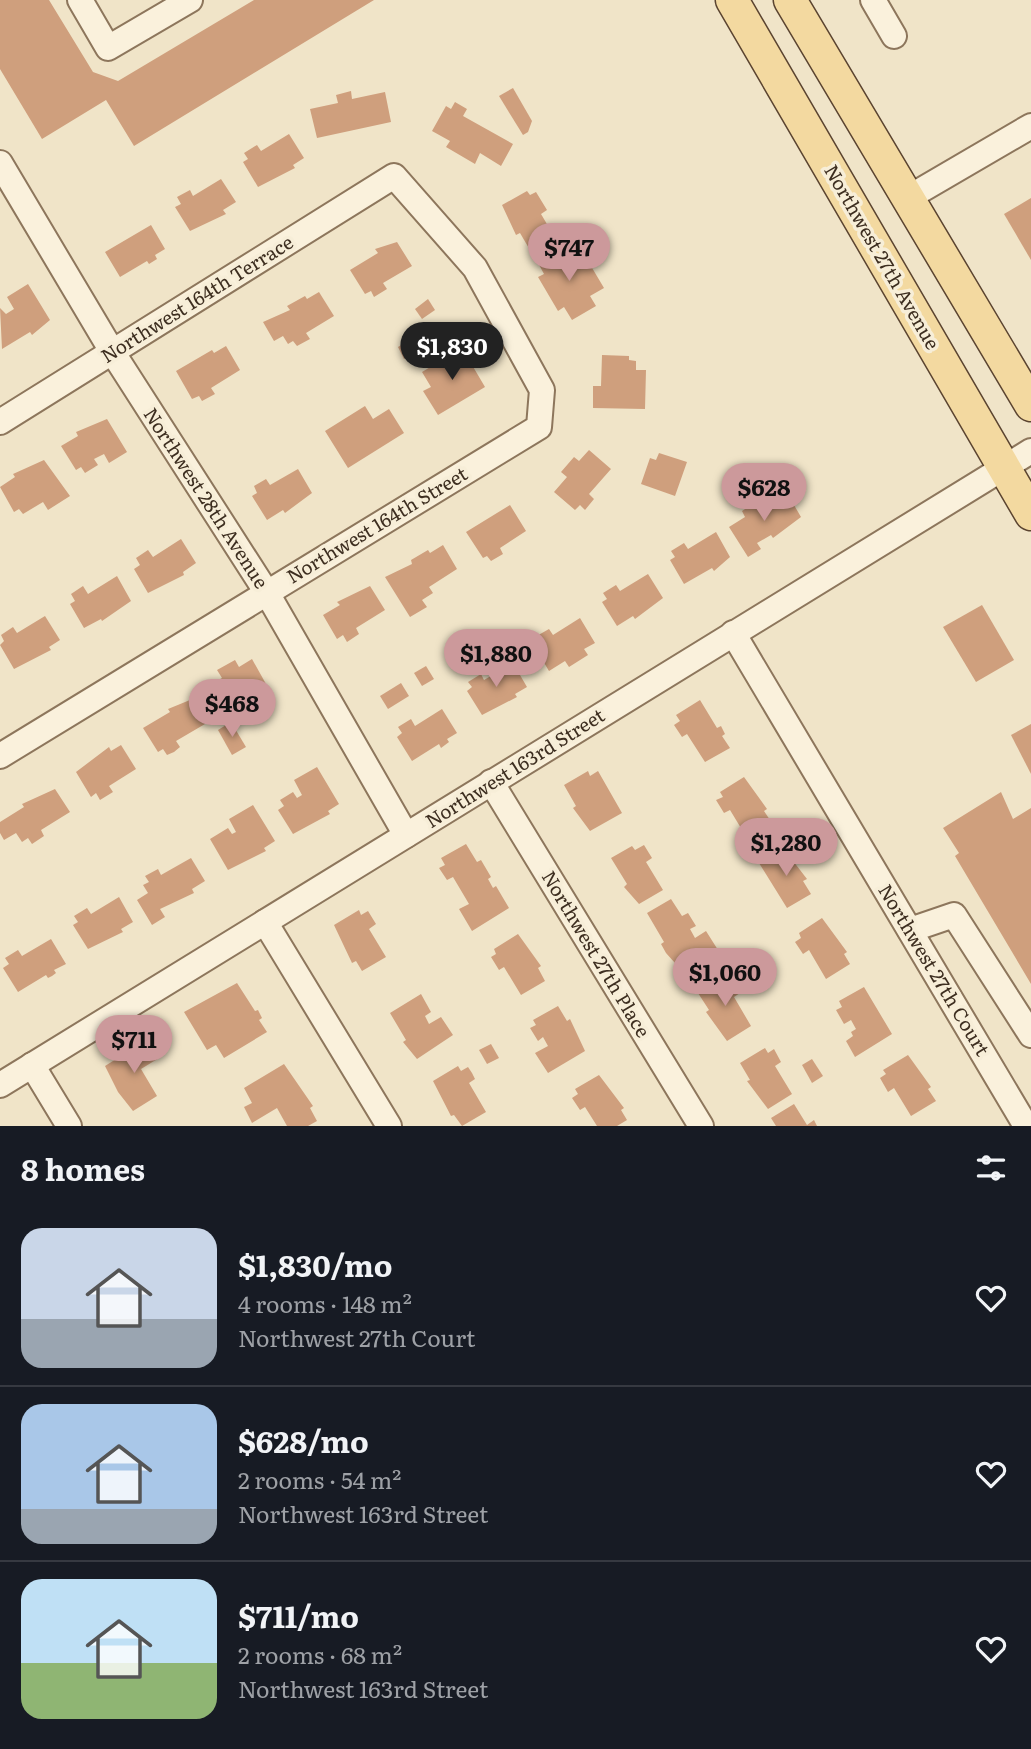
<!DOCTYPE html>
<meta charset="utf-8">
<style>
body{margin:0;font-family:Literata,serif;background:#242831;color:#f1f3f6;height:100vh;display:flex;flex-direction:column;font-size:26px;white-space:nowrap}
*{box-sizing:border-box;margin:0}
p{font-size:23px;color:#9ea1a6}
.icon{flex:none;width:38px;height:38px;fill:none;stroke:currentColor;stroke-width:2;stroke-linecap:round;stroke-linejoin:round}
.map{position:relative;height:1126px;overflow:hidden}
.details{display:flex;flex-direction:column;background:#171b24;flex:1}
.details>*{flex:none}
.price{position:absolute;translate:-50% -60px;padding:0 16px;border-radius:24px;background:#cc999b;color:#111;font-size:23px;line-height:46px;filter:drop-shadow(0 2px 4px #0008)}
.price::after{content:'';position:absolute;left:50%;top:42px;width:21px;height:16px;margin-left:-10px;background:inherit;clip-path:polygon(0 0,100% 0,50% 100%)}
.price.current{background:#222;color:#fff}
ul{padding:0;list-style:none}
li{display:flex;align-items:center;gap:21px;height:175px;padding:0 21px}
li+li{border-top:2px solid #363941}
li span{display:grid;place-items:center;flex:none;width:196px;height:140px;border-radius:21px;color:#555}
li>.icon{margin-inline-start:auto}
span .icon{width:84px;height:84px;fill:#fffc;stroke-width:1}
li b{font-size:30px}
h2{display:flex;justify-content:space-between;align-items:center;height:84px;padding:0 21px;font-size:30px}
.map>svg:first-child{display:block}
.building{fill:#cf9f7d}
.lines{fill:none;stroke-linecap:round;stroke-linejoin:round}
.minor-casing{stroke:#8d765c;stroke-width:28}
.major-casing{stroke:#5b4430;stroke-width:35}
.minor{stroke:#faf1dc;stroke-width:24}
.major{stroke:#f3d9a0;stroke-width:32}
.labels{text-anchor:middle;stroke-width:7;stroke-linejoin:round;paint-order:stroke}
.street-label{font-size:19px;fill:#3d2e20;stroke:#f7eed8}
</style>
<div class="map">
<svg width="1031" height="1126" viewBox="0 0 1031 1126">
<rect width="100%" height="100%" fill="#f0e4c8"/>
<g class="building">
<path d="M0,0H49L93,72L118,81L254,0H374L134,146L106,100L42,139L0,69Z"/>
<path d="M513,88L532,121L528,132L523,135L499,96Z"/>
<path d="M351,91L352,99L385,92L391,122L317,138L310,109L338,103L336,95Z"/>
<path d="M455,102L467,109L463,116L513,144L501,166L480,153L475,164L446,147L450,141L432,131L446,106L451,109Z"/>
<path d="M289,134L304,158L293,165L295,168L258,187L243,162L248,159L244,153L257,145L261,151Z"/>
<path d="M221,179L236,202L223,210L226,214L190,231L175,207L181,204L177,197L190,190L193,196Z"/>
<path d="M527,191L530,195L536,192L547,210L541,214L554,236L530,250L520,233L516,235L502,205Z"/>
<path d="M1031,198V260L1004,214Z"/>
<path d="M151,225L165,249L155,255L157,259L149,264L147,261L120,277L105,252Z"/>
<path d="M397,242L412,266L383,283L387,289L374,297L371,291L365,294L350,270L378,253L375,249Z"/>
<path d="M561,246L571,264L585,256L604,288L590,296L596,306L572,320L564,307L558,311L538,277L544,274L537,261Z"/>
<path d="M28,284L50,320L32,335L30,332L2,349L0,308L6,314L14,309L7,297Z"/>
<path d="M319,292L334,316L306,333L310,339L297,346L293,341L288,344L283,336L274,341L263,322L290,310L287,306L305,296L307,299Z"/>
<path d="M428,299L435,310L422,319L415,309Z"/>
<path d="M435,325L441,336L404,359L398,347Z"/>
<path d="M226,346L240,370L211,388L215,394L202,401L199,396L192,399L176,371L212,350L214,353Z"/>
<path d="M462,348L485,387L438,415L423,391L431,387L422,372Z"/>
<path d="M602,355L629,356V360L636,361V370H646L645,409L593,408V386H601Z"/>
<path d="M365,406L373,419L389,409L404,433L348,468L325,431Z"/>
<path d="M107,419L127,452L109,463L104,454L94,459L98,465L85,473L81,467L76,470L61,446L78,436L76,432Z"/>
<path d="M589,450L611,469L589,494L594,499L585,510L580,505L575,510L554,492L567,477L561,472L574,457L579,461Z"/>
<path d="M659,453L687,462L675,496L641,484L650,458L656,460Z"/>
<path d="M44,460L70,496L48,510L43,502L23,514L19,509L14,512L0,487L15,477L13,474Z"/>
<path d="M298,469L312,493L285,513L283,510L267,520L252,496L257,493L254,486L266,479L270,485Z"/>
<path d="M787,493L801,517L773,538L771,535L757,543L761,549L748,557L729,527L745,517L742,511L754,503L758,510Z"/>
<path d="M510,505L526,531L500,548L503,554L491,561L487,556L483,558L466,532Z"/>
<path d="M716,532L730,557L714,571L712,568L684,584L670,560L675,557L671,551L684,543L688,549Z"/>
<path d="M181,539L196,563L183,572L184,575L148,593L134,569L140,565L136,558L148,550L153,557Z"/>
<path d="M443,545L457,569L429,587L433,593L422,600L427,607L410,617L385,577L412,564L411,560L428,550L430,553Z"/>
<path d="M648,574L663,598L635,619L633,616L617,626L602,602L607,599L603,593L616,585L620,591Z"/>
<path d="M117,576L131,601L102,621L101,619L84,628L70,604L75,601L71,594L83,586L88,594Z"/>
<path d="M370,586L385,610L356,628L359,634L347,642L343,635L337,639L323,615L340,605L337,602Z"/>
<path d="M982,605L1014,660L976,682L943,627Z"/>
<path d="M45,616L60,640L49,647L51,650L14,669L0,645L4,641L1,635L13,627L17,633Z"/>
<path d="M580,618L595,643L584,649L588,655L569,667L565,661L549,671L534,646L539,643L535,637L549,629L553,635Z"/>
<path d="M252,659L266,684L238,700L242,707L229,714L225,708L209,717L195,693L222,678L217,670L235,660L239,667Z"/>
<path d="M513,663L527,687L515,694L517,697L482,715L467,691L472,687L468,682L481,674L484,680Z"/>
<path d="M426,666L434,679L422,686L414,673Z"/>
<path d="M401,683L409,696L388,709L380,696Z"/>
<path d="M190,700L205,724L176,741L180,747L174,752L167,755L163,749L158,752L143,728L170,712L168,709Z"/>
<path d="M700,700L717,728L721,726L725,734L722,736L730,748L705,762L687,734L682,737L674,725L680,721L676,715Z"/>
<path d="M442,709L457,733L447,739L449,742L441,748L439,744L412,761L397,737L402,733L398,727L411,719L415,726Z"/>
<path d="M231,722L246,747L232,755L218,730Z"/>
<path d="M1031,724V774L1011,735Z"/>
<path d="M121,745L136,769L109,786L113,792L100,800L96,793L91,797L76,772L109,747L111,751Z"/>
<path d="M317,767L339,804L328,811L330,814L293,834L278,810L284,806L280,800L293,792L297,798L302,795L294,780Z"/>
<path d="M588,771L590,776L598,771L622,813L590,831L573,808L576,806L564,785Z"/>
<path d="M744,777L767,809L764,811L772,823L747,838L730,810L724,813L716,800L723,797L720,792Z"/>
<path d="M55,789L70,812L41,830L44,836L32,844L28,838L22,842L16,833L4,840L0,833V822L24,807L22,804Z"/>
<path d="M1001,792L1013,819L1031,808V984L955,856L959,853L943,828Z"/>
<path d="M253,805L275,841L264,848L266,851L228,870L210,839L228,828L232,834L236,832L229,819Z"/>
<path d="M466,844L477,862L481,860L491,877L488,879L493,888L496,886L509,908L472,931L459,909L469,904L453,877L447,880L439,868L445,865L441,858Z"/>
<path d="M644,845L652,858L646,862L663,890L639,904L624,887L627,884L611,858L632,846L635,850Z"/>
<path d="M783,848L807,879L803,881L811,894L787,908L759,863Z"/>
<path d="M191,858L205,881L192,889L194,893L160,909L165,917L152,925L137,900L148,893L143,885L149,882L145,876L158,869L161,875Z"/>
<path d="M119,897L133,922L121,929L123,932L88,949L73,925L78,922L74,916L87,908L91,914Z"/>
<path d="M671,899L682,916L688,913L696,926L690,929L695,938L706,931L718,950L683,972L666,953L661,944L664,942L647,913Z"/>
<path d="M359,910L361,915L368,911L376,924L369,929L386,957L362,971L356,961L352,963L334,925Z"/>
<path d="M822,918L847,952L844,954L850,964L826,979L809,950L803,954L795,942L801,938L799,933Z"/>
<path d="M518,934L541,966L538,968L545,981L521,995L504,967L499,970L491,957L496,954L494,949Z"/>
<path d="M51,939L66,964L54,970L56,973L52,976L48,978L46,975L18,992L3,968L9,964L5,958L18,950L22,956Z"/>
<path d="M723,978L726,984L733,980L740,993L734,997L751,1026L727,1041L706,1012L709,1010L698,993Z"/>
<path d="M237,983L255,1011L258,1010L262,1018L259,1020L267,1032L224,1058L216,1045L207,1050L184,1012Z"/>
<path d="M864,987L892,1034L855,1057L846,1041L853,1036L851,1032L856,1029L851,1020L844,1024L836,1010L842,1007L839,1001Z"/>
<path d="M421,994L431,1012L425,1016L429,1024L441,1017L453,1035L417,1059L403,1042L406,1040L390,1013Z"/>
<path d="M558,1006L567,1021L570,1019L585,1051L548,1073L535,1053L548,1046L543,1037L538,1041L530,1028L536,1025L533,1020Z"/>
<path d="M148,1039L159,1058L141,1069L157,1096L133,1111L118,1092L105,1066Z"/>
<path d="M491,1044L499,1058L487,1064L479,1050Z"/>
<path d="M765,1048L768,1053L774,1049L781,1062L775,1066L792,1094L768,1109L747,1081L750,1080L740,1063Z"/>
<path d="M908,1055L931,1087L928,1089L936,1101L911,1116L894,1088L888,1092L880,1078L886,1074L883,1070Z"/>
<path d="M812,1059L823,1076L812,1083L802,1065Z"/>
<path d="M284,1064L313,1106L310,1108L317,1121L308,1126H287L277,1108L252,1123L244,1107L252,1103L244,1088Z"/>
<path d="M458,1066L461,1071L468,1067L472,1073L475,1079L469,1083L486,1112L462,1126L454,1115L451,1116L433,1081Z"/>
<path d="M599,1075L624,1108L621,1110L627,1120L617,1126H597L585,1107L580,1110L572,1098L578,1094L575,1089Z"/>
<path d="M794,1104L807,1125L814,1120L817,1126H776L771,1118Z"/>
</g>
<g class="lines">
<defs>
<g id="minor">
<path d="M80,0L108,48L190,0"/>
<path d="M873,0L894,36"/>
<path d="M0,163L113,353L267,593L406,835"/>
<path d="M906,199L1031,126"/>
<path d="M0,422L394,176L475,268L542,390L539,427L0,756"/>
<path d="M733,633L1026,1126"/>
<path d="M491,782L701,1126"/>
<path d="M265,922L389,1126"/>
<path d="M910,930L954,915L1031,1035"/>
<path d="M32,1065L69,1126"/>
<path d="M0,1085L1031,451"/>
</g>
<g id="major">
<path d="M732,0L1031,514"/>
<path d="M790,0L1031,405"/>
</g>
</defs>
<use href="#minor" class="minor-casing"/>
<use href="#major" class="major-casing"/>
<use href="#minor" class="minor"/>
<use href="#major" class="major"/>
</g>
<g class="labels">
<g class="street-label">
<text transform="translate(882 257) rotate(60)" y="7">Northwest 27th Avenue</text>
<text transform="translate(197 299) rotate(-32)" y="7">Northwest 164th Terrace</text>
<text transform="translate(206 498) rotate(57)" y="7">Northwest 28th Avenue</text>
<text transform="translate(377 525) rotate(-31)" y="7">Northwest 164th Street</text>
<text transform="translate(515 768) rotate(-32)" y="7">Northwest 163rd Street</text>
<text transform="translate(596 954) rotate(59)" y="7">Northwest 27th Place</text>
<text transform="translate(934 970) rotate(59)" y="7">Northwest 27th Court</text>
</g>
</g>
</svg>
<b class="price" style="left:569px;top:283px">$747</b>
<b class="price current" style="left:452px;top:382px">$1,830</b>
<b class="price" style="left:764px;top:523px">$628</b>
<b class="price" style="left:496px;top:689px">$1,880</b>
<b class="price" style="left:232px;top:739px">$468</b>
<b class="price" style="left:786px;top:878px">$1,280</b>
<b class="price" style="left:725px;top:1008px">$1,060</b>
<b class="price" style="left:134px;top:1075px">$711</b>
</div>
<section class="details">
<h2>8 homes<svg class="icon" aria-label="filters" viewBox="0 0 24 24"><path d="M4 7h16M4 17h16"/><circle cx="9" cy="7" r="2"/><circle cx="15" cy="17" r="2"/></svg></h2>
<ul>
<li><span style="background:linear-gradient(#c9d6e8 65%,#9aa5b1 0)"><svg class="icon" aria-label="home" viewBox="0 0 24 24"><path d="M3 11l9-7 9 7M6 9v11h12V9"/></svg></span><div><b>$1,830/mo</b><p>4 rooms · 148 m²</p><p>Northwest 27th Court</p></div><svg class="icon" aria-label="heart" viewBox="0 0 24 24"><path d="M12 20l-8-8c-3-5 5-10 8-4 3-6 11-1 8 4z"/></svg></li>
<li><span style="background:linear-gradient(#a9c7e8 75%,#9aa5b1 0)"><svg class="icon" aria-label="home" viewBox="0 0 24 24"><path d="M3 11l9-7 9 7M6 9v11h12V9"/></svg></span><div><b>$628/mo</b><p>2 rooms · 54 m²</p><p>Northwest 163rd Street</p></div><svg class="icon" aria-label="heart" viewBox="0 0 24 24"><path d="M12 20l-8-8c-3-5 5-10 8-4 3-6 11-1 8 4z"/></svg></li>
<li><span style="background:linear-gradient(#bfe0f5 60%,#8fb573 0)"><svg class="icon" aria-label="home" viewBox="0 0 24 24"><path d="M3 11l9-7 9 7M6 9v11h12V9"/></svg></span><div><b>$711/mo</b><p>2 rooms · 68 m²</p><p>Northwest 163rd Street</p></div><svg class="icon" aria-label="heart" viewBox="0 0 24 24"><path d="M12 20l-8-8c-3-5 5-10 8-4 3-6 11-1 8 4z"/></svg></li>
</ul>
</section>
